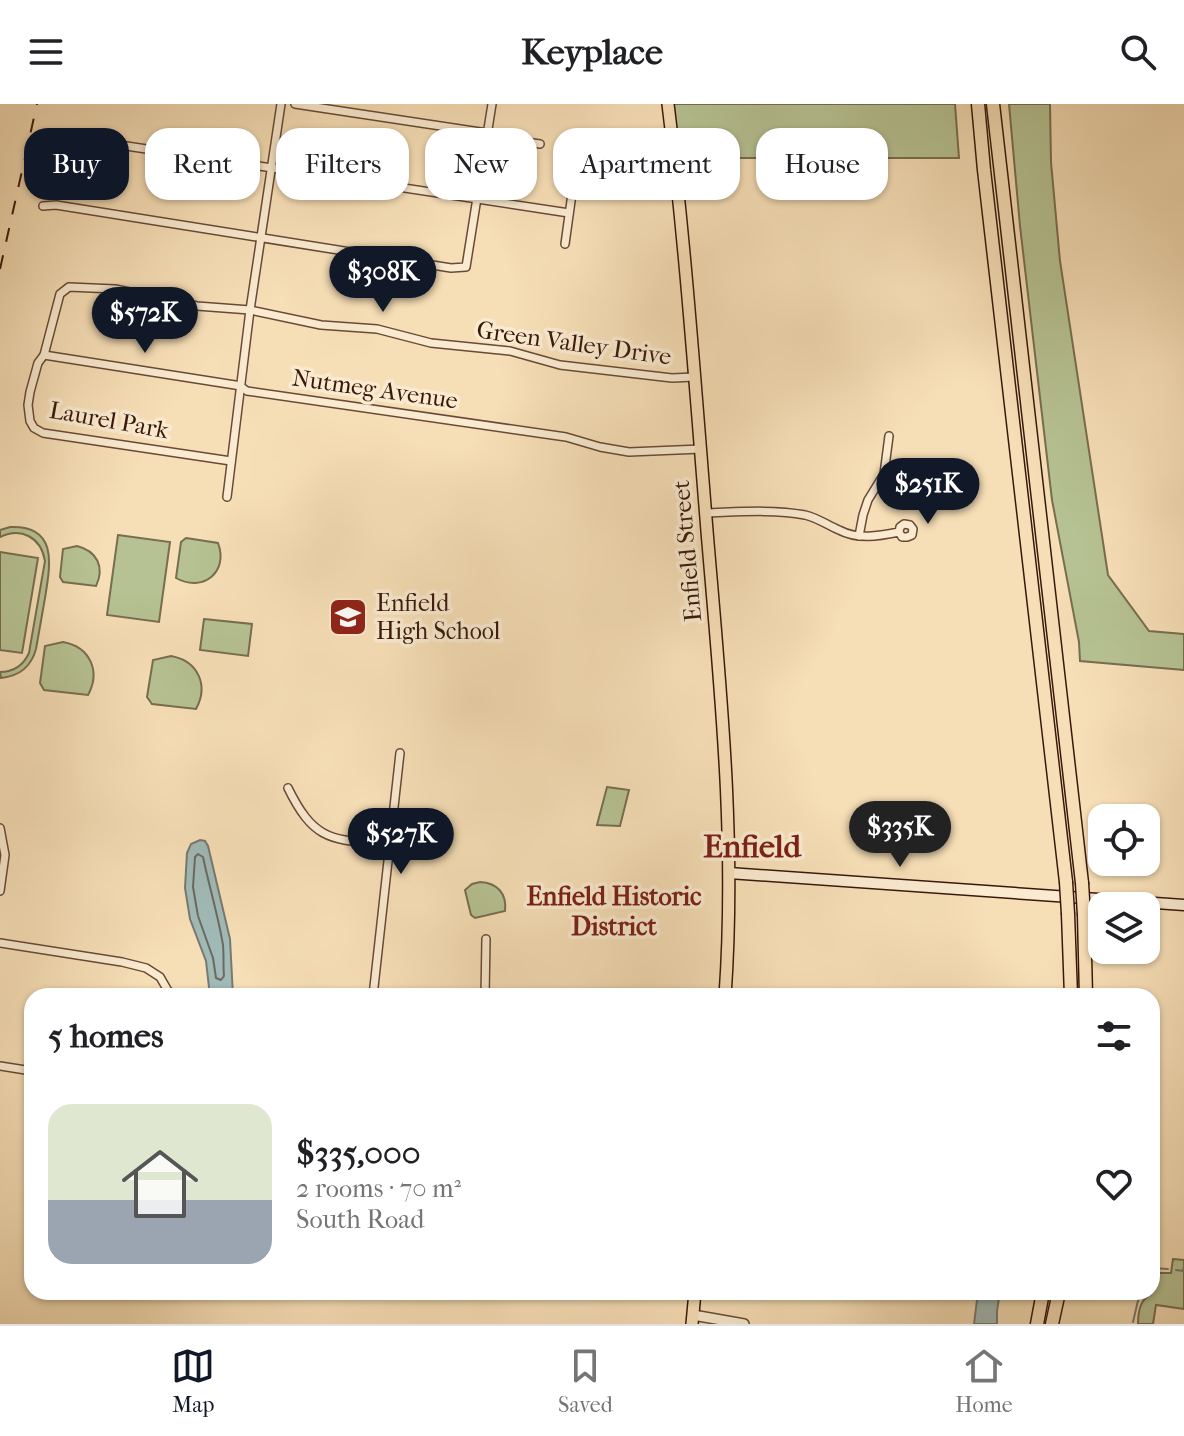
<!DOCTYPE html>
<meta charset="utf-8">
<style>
body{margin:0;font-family:"IM FELL French Canon",serif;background:#f2f2f2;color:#202124;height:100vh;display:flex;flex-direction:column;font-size:30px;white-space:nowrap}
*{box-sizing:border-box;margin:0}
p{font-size:26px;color:#757577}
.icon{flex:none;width:44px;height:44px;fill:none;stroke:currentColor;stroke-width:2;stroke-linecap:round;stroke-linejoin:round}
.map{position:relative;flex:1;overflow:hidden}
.side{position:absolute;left:24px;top:884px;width:1136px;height:312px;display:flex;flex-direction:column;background:#fff;border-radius:24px;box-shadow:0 2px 6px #0004}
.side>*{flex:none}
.guide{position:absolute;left:24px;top:24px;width:1136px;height:72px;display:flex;gap:16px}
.tools{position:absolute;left:1088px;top:700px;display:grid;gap:16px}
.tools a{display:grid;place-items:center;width:72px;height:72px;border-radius:16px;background:#fff;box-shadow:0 2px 6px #0004;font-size:40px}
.price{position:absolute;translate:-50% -68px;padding:0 18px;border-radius:28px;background:#111827;color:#fff;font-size:26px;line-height:52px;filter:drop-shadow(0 2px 4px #0008)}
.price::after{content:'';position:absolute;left:50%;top:48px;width:24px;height:18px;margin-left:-12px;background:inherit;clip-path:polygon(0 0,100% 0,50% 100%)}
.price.current{background:#222;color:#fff}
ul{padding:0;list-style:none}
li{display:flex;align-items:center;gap:24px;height:200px;padding:0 24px}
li+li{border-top:2px solid #e0e0e0}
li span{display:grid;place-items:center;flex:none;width:224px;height:160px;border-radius:24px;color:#555}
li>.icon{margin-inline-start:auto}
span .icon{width:96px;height:96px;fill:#fffc;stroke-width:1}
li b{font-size:34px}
h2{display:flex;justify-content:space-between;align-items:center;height:96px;padding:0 24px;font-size:34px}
.chip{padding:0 28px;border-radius:24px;background:#fff;box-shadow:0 2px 6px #0004;font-size:28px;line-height:72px}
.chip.current{background:#111827;color:#fff}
header{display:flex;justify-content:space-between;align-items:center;height:104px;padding:0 24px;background:#fff;font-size:36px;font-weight:700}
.tabs{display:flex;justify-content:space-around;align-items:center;height:112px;border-top:2px solid #e0e0e0;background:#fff;font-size:22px;color:#757577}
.tabs a{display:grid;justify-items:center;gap:4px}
.tabs .current{color:#111827}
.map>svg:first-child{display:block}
.green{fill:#b6c293;stroke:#786d4f;stroke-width:2}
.water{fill:#a0bab7;stroke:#777972;stroke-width:2}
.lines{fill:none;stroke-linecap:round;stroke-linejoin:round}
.shore{stroke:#6c6961;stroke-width:2}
.stream{stroke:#777972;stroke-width:2}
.minor-casing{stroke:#684a36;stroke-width:10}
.tertiary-casing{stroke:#684a36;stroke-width:12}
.secondary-casing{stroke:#39180b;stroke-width:13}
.primary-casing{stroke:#39180b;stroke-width:14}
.motorway-casing{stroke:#39180b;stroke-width:15}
.minor{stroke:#f9ead0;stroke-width:7}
.tertiary{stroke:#f9ead0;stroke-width:9}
.secondary{stroke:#f9ead0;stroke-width:10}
.primary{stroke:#f6deb6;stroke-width:11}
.motorway{stroke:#f6deb6;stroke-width:12}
.rail{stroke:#39180b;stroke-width:2;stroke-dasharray:14 14;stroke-linecap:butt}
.motorway-bridge-casing{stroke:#39180b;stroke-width:15;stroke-linecap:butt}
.motorway-bridge{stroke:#f6deb6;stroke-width:12}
.labels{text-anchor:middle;stroke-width:7;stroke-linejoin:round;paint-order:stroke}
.street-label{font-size:24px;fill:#39180b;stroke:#f9ead0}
.poi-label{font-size:24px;fill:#39180b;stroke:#f9ead0;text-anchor:start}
.neighbourhood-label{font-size:26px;font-weight:bold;fill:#7a1f14;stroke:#f9ead0}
.district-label{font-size:32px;font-weight:bold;fill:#7a1f14;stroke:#f9ead0}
</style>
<header><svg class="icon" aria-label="menu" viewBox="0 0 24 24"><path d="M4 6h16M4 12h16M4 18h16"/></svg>Keyplace<svg class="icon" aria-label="search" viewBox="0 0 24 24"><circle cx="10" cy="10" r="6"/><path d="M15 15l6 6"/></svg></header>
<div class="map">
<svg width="1184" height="1220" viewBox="0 0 1184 1220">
<rect width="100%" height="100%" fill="#f6deb6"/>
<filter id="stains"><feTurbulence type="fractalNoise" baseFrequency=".0025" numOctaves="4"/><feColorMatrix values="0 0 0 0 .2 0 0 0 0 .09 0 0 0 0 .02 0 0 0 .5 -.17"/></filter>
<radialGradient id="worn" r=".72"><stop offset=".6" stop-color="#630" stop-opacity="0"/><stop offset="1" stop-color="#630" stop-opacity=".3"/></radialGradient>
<g class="green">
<path d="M673,0H955L959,54H680Z"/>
<path d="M1009,0H1050L1051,58L1060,157L1108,471L1149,527L1184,530V566L1080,557L1079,538L1052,396L1020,122Z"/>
<path d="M10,423C59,421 50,462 45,494C42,511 39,528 36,545C31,563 20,572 1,574L0,568C14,568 23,562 29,549L45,457C41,433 21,423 0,433V426Z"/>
<path d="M118,431L170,438L159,518L107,511Z"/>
<path d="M186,434L218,439C229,468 203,489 176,474L181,438Z"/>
<path d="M77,442C97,447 105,463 96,482L63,478L60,473L63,445Z"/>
<path d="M0,448L38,454L22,549L0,546Z"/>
<path d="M204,515L252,520L248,552L200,546Z"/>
<path d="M63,538C90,543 101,567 88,591L44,586L40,579L45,542Z"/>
<path d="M171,552C198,557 209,581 196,605L152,600L147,593L153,556Z"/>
<path d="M607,683L629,686L620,722L597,721Z"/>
<path d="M480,778C498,779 507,790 505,807L475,814L471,811L465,786L472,780Z"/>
<path d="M1173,1155L1184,1156V1205L1156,1201L1153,1220H1138C1138,1211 1139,1199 1147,1193L1148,1188H1152V1169H1171Z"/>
</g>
<g class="water">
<path d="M200,736L205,737L208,742L230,835L233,892H210L206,857L190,815L185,784L187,749L191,740Z"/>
<path d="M978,1188H1000L997,1207V1220H974Z"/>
</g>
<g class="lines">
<path class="shore" d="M198,750L203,753C209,782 218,811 223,841C224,852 223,861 224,872L221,876L216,874L213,854L198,812L193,783L195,753Z"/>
<g class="stream">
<path d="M1152,1164L1168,1165"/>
<path d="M1176,1166L1183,1167L1184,1162"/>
<path d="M1133,1218L1140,1188"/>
</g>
<defs>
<g id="minor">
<path d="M295,0L487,29"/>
<path d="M54,31L569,109"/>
<path d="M486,32L540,40"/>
<path d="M43,102L56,101L451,164L466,163L492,0"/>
<path d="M565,140L577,54"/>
<path d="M44,251L235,281L240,282L247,287L566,333L600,343L629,348L701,345"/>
<path d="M231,357L43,329L34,324L30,317L28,301L30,288L38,259L44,251L60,190L69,183L115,185L197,202L250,206L321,221L377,225L431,239L510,247L560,261L672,274L694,273"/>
<path d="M227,393L250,206L281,0"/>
<path d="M706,409C738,408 773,405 805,411C818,414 827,421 839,426C858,436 879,432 899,428L902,433H907L912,431L913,425L910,421L904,420L900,423L899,428"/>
<path d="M859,432L863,411L868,396L884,370L889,332"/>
<path d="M288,684C315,739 332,735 389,741"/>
<path d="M0,724L5,751L0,787"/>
<path d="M0,839L122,858L146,864L160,873L171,892"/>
<path d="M373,892L400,649"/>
<path d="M485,892L486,835"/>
<path d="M0,962L32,967"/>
</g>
<path id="tertiary" d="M693,1211L744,1220"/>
<path id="secondary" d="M729,769L1184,801"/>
<g id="primary">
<path d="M668,0C686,146 696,293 708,439C721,591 736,740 725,892"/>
<path d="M692,1220L695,1188"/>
</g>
<g id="motorway">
<path d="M978,0L984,66L1066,778"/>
<path d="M993,0L1082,779"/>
<path d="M1068,810L1071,892"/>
<path d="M1084,811L1086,892"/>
<path d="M1037,1220L1043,1188"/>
<path d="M1052,1220L1059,1188"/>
</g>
</defs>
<use href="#minor" class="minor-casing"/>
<use href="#tertiary" class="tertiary-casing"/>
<use href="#secondary" class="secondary-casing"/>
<use href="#primary" class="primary-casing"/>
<use href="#motorway" class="motorway-casing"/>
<use href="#minor" class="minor"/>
<use href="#tertiary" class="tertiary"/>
<use href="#secondary" class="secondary"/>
<use href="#primary" class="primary"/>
<use href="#motorway" class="motorway"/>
<path class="rail" d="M0,165L37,0"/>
<defs>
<g id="motorway-bridge">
<path d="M1066,778L1068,810"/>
<path d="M1082,779L1084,811"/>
</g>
</defs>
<use href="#motorway-bridge" class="motorway-bridge-casing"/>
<use href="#motorway-bridge" class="motorway-bridge"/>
</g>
<defs>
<symbol id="school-square" viewBox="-11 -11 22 22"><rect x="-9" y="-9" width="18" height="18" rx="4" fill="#8f2418" stroke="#f9ead0"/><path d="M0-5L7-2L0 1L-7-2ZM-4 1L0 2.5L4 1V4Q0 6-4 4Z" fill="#fff"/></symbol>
</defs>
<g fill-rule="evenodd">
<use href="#school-square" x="326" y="491" width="44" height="44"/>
</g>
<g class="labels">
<g class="street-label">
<text transform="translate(574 239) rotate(8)" y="8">Green Valley Drive</text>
<text transform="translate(375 285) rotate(8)" y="8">Nutmeg Avenue</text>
<text transform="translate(109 316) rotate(10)" y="8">Laurel Park</text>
<text transform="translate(687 447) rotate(-95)" y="8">Enfield Street</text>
</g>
<g class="poi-label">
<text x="376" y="507">Enfield<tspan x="376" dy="28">High School</tspan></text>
</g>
<g class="neighbourhood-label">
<text x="614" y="801">Enfield Historic<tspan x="614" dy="30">District</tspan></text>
</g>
<g class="district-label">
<text x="752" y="753">Enfield</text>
</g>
</g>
<rect width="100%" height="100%" filter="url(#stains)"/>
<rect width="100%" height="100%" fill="url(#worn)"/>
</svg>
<div class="tools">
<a><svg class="icon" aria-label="locate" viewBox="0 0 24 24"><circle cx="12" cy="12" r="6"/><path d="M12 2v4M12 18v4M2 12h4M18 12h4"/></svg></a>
<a><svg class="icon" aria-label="layers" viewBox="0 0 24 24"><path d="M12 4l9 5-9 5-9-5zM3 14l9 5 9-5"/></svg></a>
</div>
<b class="price" style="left:383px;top:210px">$308K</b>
<b class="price" style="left:145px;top:251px">$572K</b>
<b class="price" style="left:928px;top:422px">$251K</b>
<b class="price current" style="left:900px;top:765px">$335K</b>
<b class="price" style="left:401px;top:772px">$527K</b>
<div class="guide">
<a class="chip current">Buy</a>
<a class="chip">Rent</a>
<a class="chip">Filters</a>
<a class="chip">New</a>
<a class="chip">Apartment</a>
<a class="chip">House</a>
</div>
<section class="side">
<h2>5 homes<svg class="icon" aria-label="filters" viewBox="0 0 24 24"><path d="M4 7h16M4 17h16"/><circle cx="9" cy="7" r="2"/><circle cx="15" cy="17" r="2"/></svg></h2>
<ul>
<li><span style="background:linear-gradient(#dfe7d0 60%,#9aa5b1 0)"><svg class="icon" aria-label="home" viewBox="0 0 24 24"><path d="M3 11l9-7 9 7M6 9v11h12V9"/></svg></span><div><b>$335,000</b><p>2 rooms · 70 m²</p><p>South Road</p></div><svg class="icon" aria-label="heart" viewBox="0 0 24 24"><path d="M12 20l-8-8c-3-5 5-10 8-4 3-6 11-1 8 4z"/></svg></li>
</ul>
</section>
</div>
<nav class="tabs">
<a class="current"><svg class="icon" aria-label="map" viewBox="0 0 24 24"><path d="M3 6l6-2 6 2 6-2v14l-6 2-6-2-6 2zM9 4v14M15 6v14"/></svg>Map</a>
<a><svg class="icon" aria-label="saved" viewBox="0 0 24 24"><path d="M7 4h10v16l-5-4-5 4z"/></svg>Saved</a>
<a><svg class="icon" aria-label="home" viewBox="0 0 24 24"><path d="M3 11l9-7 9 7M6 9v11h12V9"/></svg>Home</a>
</nav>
